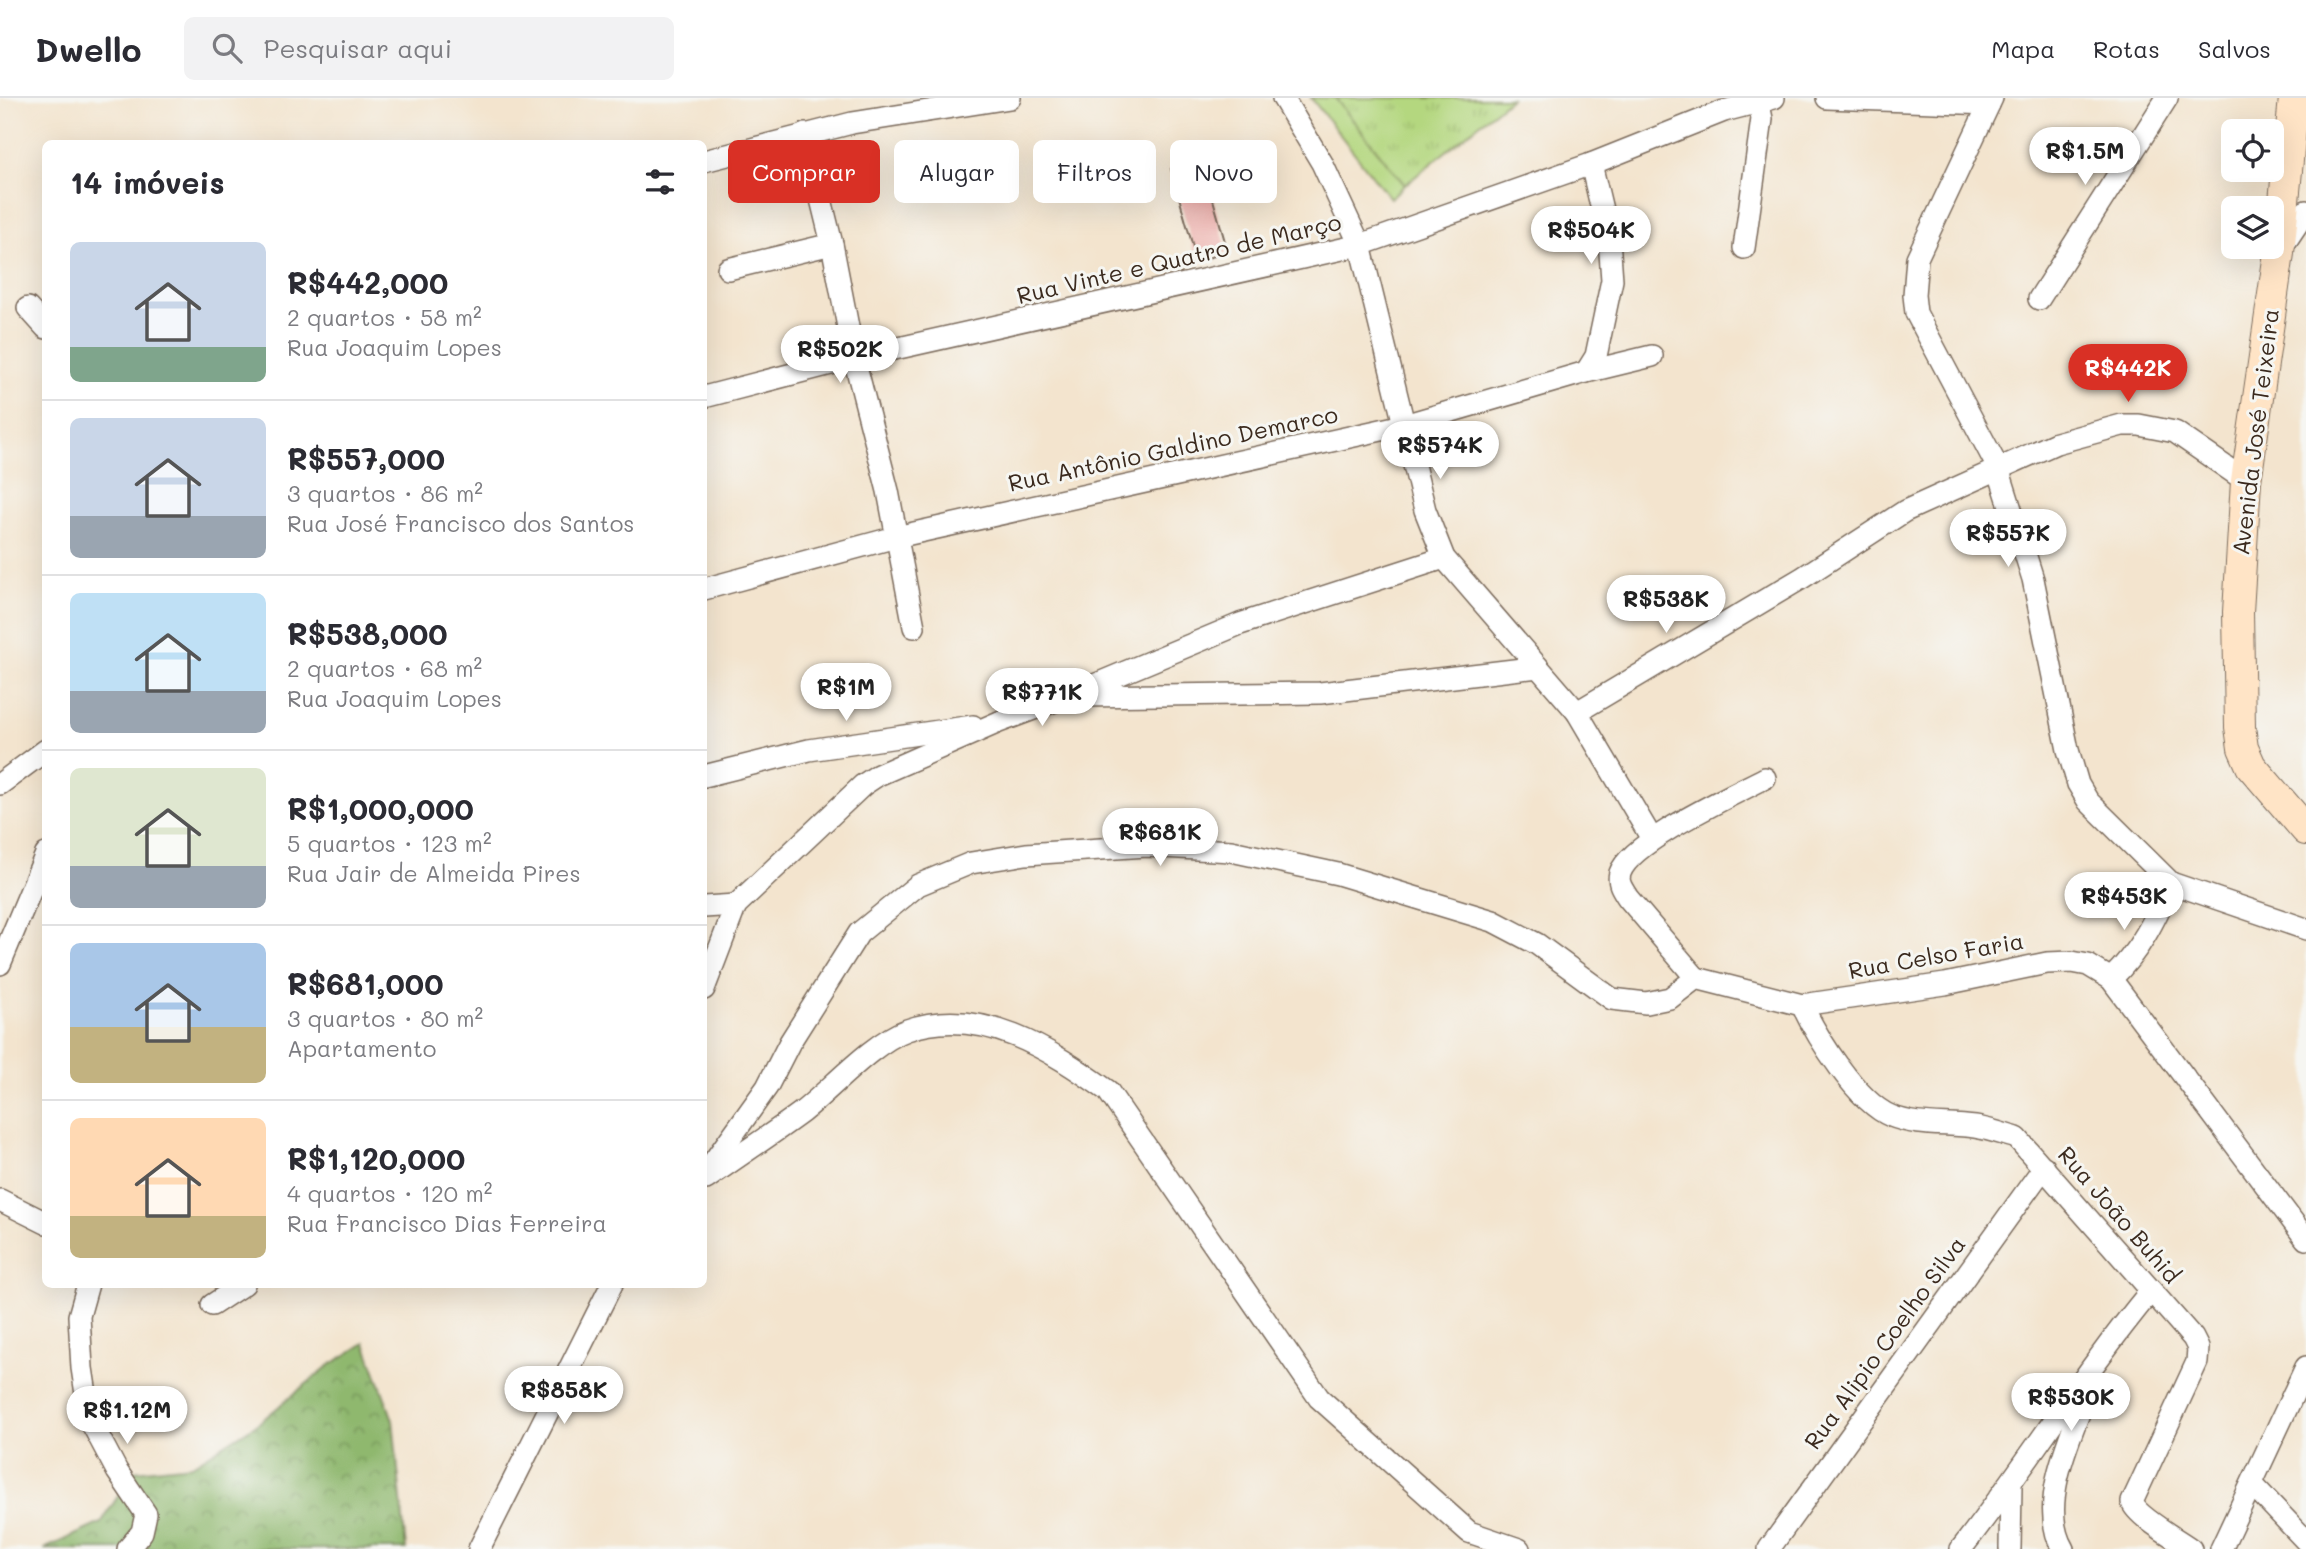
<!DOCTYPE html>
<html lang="pt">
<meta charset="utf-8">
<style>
body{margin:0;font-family:Mali,sans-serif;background:#f2f2f3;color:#2b2b33;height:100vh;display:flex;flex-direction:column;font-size:26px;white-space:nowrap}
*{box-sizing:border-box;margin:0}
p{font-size:23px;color:#7c7c81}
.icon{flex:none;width:38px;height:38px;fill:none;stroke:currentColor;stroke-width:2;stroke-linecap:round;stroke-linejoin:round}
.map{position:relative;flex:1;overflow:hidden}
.details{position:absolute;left:42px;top:42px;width:665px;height:1148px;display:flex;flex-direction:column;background:#fff;border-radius:10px;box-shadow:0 7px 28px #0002}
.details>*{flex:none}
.hud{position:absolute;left:728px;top:42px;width:665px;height:63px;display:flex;gap:14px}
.fabs{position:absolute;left:2221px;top:21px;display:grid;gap:14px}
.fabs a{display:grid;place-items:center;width:63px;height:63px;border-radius:10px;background:#fff;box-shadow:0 7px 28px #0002;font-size:35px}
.price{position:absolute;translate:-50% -60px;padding:0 16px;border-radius:24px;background:#fff;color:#222;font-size:23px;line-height:46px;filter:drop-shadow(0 2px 4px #0008)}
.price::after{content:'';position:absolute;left:50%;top:42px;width:21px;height:16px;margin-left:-10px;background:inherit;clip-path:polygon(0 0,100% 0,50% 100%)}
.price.active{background:#d93025;color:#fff}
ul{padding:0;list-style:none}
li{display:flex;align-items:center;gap:21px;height:175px;padding:0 28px}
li+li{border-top:2px solid #e1e1e2}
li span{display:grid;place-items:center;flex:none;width:196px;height:140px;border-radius:10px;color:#555}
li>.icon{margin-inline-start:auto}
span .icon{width:84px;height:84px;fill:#fffc;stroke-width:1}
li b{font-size:30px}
h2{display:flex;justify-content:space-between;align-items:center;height:84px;padding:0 28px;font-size:30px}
.pill{padding:0 24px;border-radius:10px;background:#fff;box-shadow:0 7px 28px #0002;font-size:24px;line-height:63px}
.pill.active{background:#d93025;color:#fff}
header{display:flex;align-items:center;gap:42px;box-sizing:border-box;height:98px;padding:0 35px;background:#fff;border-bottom:2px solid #e1e1e2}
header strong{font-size:33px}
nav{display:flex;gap:38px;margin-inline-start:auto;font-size:24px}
.search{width:490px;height:63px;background:#f2f2f3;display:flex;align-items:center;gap:18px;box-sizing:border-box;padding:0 24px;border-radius:10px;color:#7c7c81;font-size:26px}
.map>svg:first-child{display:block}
.grass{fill:#b4d77f;stroke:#78804e;stroke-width:2}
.forest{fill:url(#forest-crowns);stroke:#657146;stroke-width:2}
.park{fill:url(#park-tufts);stroke:#78804e;stroke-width:2}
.building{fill:#eb9994}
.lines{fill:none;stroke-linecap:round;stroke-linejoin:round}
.minor-casing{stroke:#7b6b5c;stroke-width:24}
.secondary-casing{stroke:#7b6b5c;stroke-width:32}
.minor{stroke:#fff;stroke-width:21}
.secondary{stroke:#ffe4c6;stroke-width:30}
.labels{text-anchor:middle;stroke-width:6;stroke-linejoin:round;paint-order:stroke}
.street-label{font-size:23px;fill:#3b2a1e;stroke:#f6f6f2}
</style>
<header>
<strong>Dwello</strong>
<div class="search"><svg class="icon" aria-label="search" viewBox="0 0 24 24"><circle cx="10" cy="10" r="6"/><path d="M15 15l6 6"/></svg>Pesquisar aqui</div>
<nav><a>Mapa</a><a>Rotas</a><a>Salvos</a></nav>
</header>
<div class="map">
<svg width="2306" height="1451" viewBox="0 0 2306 1451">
<defs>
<pattern id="forest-crowns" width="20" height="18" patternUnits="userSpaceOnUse" patternTransform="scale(1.75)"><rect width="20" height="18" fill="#8fb86e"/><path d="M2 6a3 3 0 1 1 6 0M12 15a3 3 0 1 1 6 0" fill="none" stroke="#76965a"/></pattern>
<pattern id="park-tufts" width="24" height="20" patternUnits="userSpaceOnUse" patternTransform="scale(1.75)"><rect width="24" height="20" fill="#b4d77f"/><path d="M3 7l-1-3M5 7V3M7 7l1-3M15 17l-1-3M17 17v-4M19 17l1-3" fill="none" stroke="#9cb96d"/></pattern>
</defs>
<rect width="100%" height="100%" fill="#f6f6f2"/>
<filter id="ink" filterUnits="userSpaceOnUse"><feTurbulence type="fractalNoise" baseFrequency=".0143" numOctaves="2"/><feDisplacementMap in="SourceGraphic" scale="14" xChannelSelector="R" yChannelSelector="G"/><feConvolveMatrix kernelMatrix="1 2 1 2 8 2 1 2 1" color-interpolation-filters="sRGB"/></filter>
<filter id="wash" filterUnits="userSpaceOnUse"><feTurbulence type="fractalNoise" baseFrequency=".00686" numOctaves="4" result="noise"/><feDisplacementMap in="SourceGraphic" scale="28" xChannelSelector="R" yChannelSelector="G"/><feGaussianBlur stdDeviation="1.57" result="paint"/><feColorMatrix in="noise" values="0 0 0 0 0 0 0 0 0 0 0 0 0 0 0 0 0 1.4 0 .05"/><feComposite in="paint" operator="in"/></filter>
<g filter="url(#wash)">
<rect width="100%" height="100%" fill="#f3e4ce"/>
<path class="grass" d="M1311,0H1504L1390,100Z"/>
<path class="forest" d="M365,1245L393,1322L406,1451H44L101,1425L134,1373L192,1367L260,1324L327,1269Z"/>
<path class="park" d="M1335,0H1511L1405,87Z"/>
<g id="blocks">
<path class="building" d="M1202,63L1228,154L1197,163L1171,71Z"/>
</g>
</g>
<g filter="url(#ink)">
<use href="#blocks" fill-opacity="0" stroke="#7b6b5c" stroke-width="2"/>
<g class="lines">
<defs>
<g id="minor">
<path d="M1283,0L1322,65L1360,147L1425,412L1444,460L1577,614L1652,741"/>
<path d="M1827,0L1989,6"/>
<path d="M1992,0L1917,160L1914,197L1916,215L1998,370L2033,481L2068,652L2078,686L2088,703L2171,785L2306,831"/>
<path d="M805,36L832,146L854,260L888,393L914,529"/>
<path d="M704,63L852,25L1010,0"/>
<path d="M2282,149L2306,113"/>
<path d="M1744,150L1762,21L1758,2"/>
<path d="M728,171L832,146"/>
<path d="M2039,201L2167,0"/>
<path d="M28,210L46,230"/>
<path d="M1586,274L1596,258L1612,182L1609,141L1591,66"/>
<path d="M704,299L854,260L1360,147L1591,66L1724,13L1774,0"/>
<path d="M704,491L896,439L1404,327L1586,274L1652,258"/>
<path d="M1080,598L1320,595L1538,569"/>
<path d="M1577,614L1802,480L1905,413L2056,345L2122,327H2139L2175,334L2246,383"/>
<path d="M704,678L809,652L973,628"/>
<path d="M0,686L46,652"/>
<path d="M704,809L736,807"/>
<path d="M0,866L46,756"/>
<path d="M1696,880L1802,907L1945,886L2047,865L2072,864L2088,867L2111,881L2306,1141"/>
<path d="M1696,880L1628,800C1623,792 1617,785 1620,775C1631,743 1733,697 1765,680"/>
<path d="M2111,881C2140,853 2155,822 2171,785"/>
<path d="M704,891L736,807L863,687L878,677L999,624L1068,598L1240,526L1444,460"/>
<path d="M1802,907C1817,939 1857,1004 1891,1018C1918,1029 1947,1025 1975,1029C1989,1031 2003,1036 2017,1040L2193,1240L2198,1250L2197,1264L2132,1404C2136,1418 2177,1441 2191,1451"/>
<path d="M704,1077L767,989L790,944L859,835L918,787L971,765L1026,756L1146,748L1231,753L1338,776L1493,823L1537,846L1612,901L1646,905L1670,900L1696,880"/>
<path d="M706,1081C738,1058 771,1037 802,1014C831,991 873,944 907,932C981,906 1051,952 1108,993L1319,1300L1469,1434L1519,1451"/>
<path d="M0,1102L46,1125"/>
<path d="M88,1186L79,1218L82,1270L90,1322L117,1373L146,1416L142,1434L128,1451"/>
<path d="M212,1207L244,1186"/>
<path d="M2252,1386L2306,1443"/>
<path d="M479,1451L612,1186"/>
<path d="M1769,1451L2044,1069"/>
<path d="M1961,1451C2027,1367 2082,1276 2150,1194"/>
<path d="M2010,1451L2011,1387"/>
<path d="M2063,1451C2035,1404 2076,1326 2093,1280"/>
<path d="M2221,1451L2306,1269"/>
</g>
<path id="secondary" d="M2294,0L2279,155L2246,383L2238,514L2240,629L2243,650L2251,668L2306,732"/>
</defs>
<use href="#minor" class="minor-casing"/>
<use href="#secondary" class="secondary-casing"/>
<use href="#minor" class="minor"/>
<use href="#secondary" class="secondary"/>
</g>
</g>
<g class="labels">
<g class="street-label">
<text transform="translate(1179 161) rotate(-13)" y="8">Rua Vinte e Quatro de Março</text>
<text transform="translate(2256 334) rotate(-83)" y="8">Avenida José Teixeira</text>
<text transform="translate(1173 351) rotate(-12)" y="8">Rua Antônio Galdino Demarco</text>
<text transform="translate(1936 858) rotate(-10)" y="8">Rua Celso Faria</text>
<text transform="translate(2119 1117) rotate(49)" y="8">Rua João Buhid</text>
<text transform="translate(1885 1245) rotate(-54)" y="8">Rua Alipio Coelho Silva</text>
</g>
</g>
</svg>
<div class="fabs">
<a><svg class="icon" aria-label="locate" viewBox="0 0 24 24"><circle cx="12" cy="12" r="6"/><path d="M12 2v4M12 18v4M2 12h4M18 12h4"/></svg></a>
<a><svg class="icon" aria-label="layers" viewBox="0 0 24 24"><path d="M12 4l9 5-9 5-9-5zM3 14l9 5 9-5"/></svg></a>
</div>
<b class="price" style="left:2085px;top:89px">R$1.5M</b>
<b class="price" style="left:1591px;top:168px">R$504K</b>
<b class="price" style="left:840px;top:287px">R$502K</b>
<b class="price active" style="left:2128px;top:306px">R$442K</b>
<b class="price" style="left:1440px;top:383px">R$574K</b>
<b class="price" style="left:2008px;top:471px">R$557K</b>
<b class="price" style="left:1666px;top:537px">R$538K</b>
<b class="price" style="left:846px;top:625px">R$1M</b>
<b class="price" style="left:1042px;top:630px">R$771K</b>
<b class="price" style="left:1160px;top:770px">R$681K</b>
<b class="price" style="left:2124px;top:834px">R$453K</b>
<b class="price" style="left:564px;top:1328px">R$858K</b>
<b class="price" style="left:2071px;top:1335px">R$530K</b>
<b class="price" style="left:127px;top:1348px">R$1.12M</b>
<div class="hud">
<a class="pill active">Comprar</a>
<a class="pill">Alugar</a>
<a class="pill">Filtros</a>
<a class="pill">Novo</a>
</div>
<section class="details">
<h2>14 imóveis<svg class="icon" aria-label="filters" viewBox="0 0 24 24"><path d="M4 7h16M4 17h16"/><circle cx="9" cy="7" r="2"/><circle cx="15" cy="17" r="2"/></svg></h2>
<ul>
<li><span style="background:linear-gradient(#c9d6e8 75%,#7fa58c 0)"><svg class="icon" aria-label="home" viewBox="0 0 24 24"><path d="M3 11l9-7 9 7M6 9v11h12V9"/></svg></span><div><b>R$442,000</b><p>2 quartos · 58 m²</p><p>Rua Joaquim Lopes</p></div></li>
<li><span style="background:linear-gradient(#c9d6e8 70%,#9aa5b1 0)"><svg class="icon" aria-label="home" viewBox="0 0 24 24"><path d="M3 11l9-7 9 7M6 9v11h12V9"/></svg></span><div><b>R$557,000</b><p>3 quartos · 86 m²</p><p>Rua José Francisco dos Santos</p></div></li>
<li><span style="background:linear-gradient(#bfe0f5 70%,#9aa5b1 0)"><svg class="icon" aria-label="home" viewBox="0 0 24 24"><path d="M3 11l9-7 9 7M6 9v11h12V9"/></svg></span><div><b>R$538,000</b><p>2 quartos · 68 m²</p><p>Rua Joaquim Lopes</p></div></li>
<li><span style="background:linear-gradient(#dfe7d0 70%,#9aa5b1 0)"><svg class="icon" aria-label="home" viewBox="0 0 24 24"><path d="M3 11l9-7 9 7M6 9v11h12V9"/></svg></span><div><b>R$1,000,000</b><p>5 quartos · 123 m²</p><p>Rua Jair de Almeida Pires</p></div></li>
<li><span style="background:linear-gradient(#a9c7e8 60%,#c2b280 0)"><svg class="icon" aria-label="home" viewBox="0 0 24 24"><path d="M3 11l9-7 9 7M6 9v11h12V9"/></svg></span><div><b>R$681,000</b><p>3 quartos · 80 m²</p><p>Apartamento</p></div></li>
<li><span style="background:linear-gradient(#ffd9b3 70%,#c2b280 0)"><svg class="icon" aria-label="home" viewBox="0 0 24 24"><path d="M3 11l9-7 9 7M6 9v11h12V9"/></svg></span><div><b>R$1,120,000</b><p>4 quartos · 120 m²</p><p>Rua Francisco Dias Ferreira</p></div></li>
</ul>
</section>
</div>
